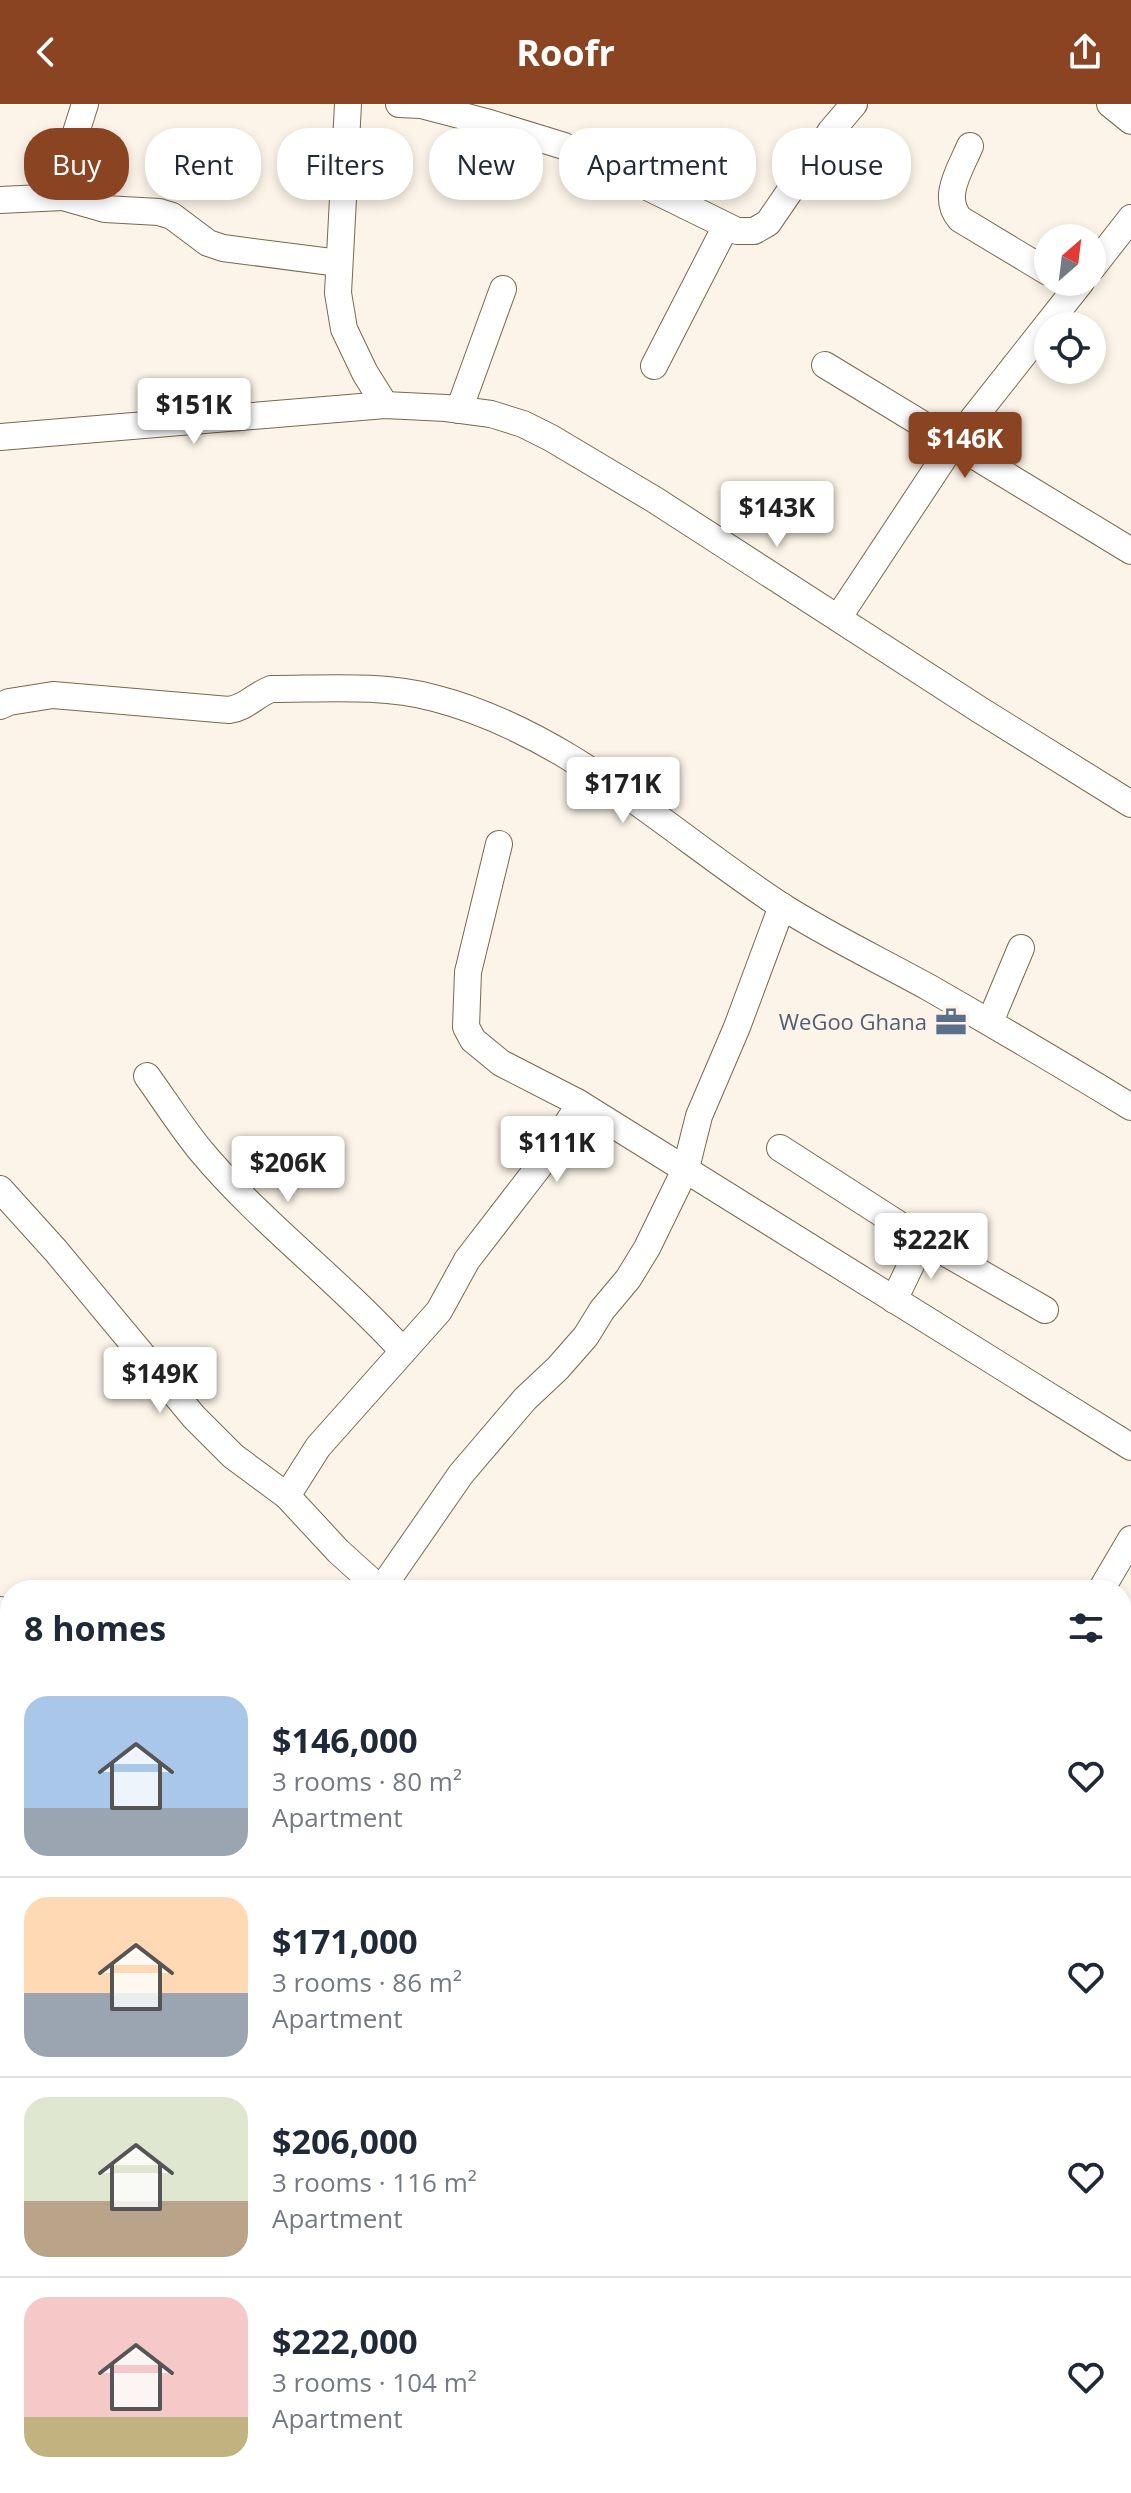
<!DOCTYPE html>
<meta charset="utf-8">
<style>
body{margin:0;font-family:"Open Sans",sans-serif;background:#f2f2f3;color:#1f2937;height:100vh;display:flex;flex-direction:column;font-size:30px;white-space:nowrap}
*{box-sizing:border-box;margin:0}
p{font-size:26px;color:#747a83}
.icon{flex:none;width:44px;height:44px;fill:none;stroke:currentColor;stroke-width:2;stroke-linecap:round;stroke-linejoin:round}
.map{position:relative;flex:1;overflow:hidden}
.drawer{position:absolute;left:0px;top:1476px;width:1132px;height:914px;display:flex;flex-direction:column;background:#fff;border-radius:32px 32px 0 0;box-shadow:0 4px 12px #0003}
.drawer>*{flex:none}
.top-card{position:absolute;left:24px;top:24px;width:1084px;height:72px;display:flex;gap:16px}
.needle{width:52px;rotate:28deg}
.tools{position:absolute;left:1034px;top:120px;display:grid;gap:16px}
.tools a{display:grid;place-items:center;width:72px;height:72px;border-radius:50%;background:#fff;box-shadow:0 4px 12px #0003;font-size:40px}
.price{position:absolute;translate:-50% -68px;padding:0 18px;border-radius:8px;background:#fff;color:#222;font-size:26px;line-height:52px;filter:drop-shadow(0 2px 4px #0008)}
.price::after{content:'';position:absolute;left:50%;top:48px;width:24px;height:18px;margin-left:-12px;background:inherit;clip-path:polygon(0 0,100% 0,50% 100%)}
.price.on{background:#8b4421;color:#fff}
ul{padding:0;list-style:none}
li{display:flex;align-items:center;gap:24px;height:200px;padding:0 24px}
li+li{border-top:2px solid #e0e1e3}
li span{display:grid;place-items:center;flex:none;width:224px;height:160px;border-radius:24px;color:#555}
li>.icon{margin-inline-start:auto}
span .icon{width:96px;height:96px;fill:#fffc;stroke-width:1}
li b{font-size:34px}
h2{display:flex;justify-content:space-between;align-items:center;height:96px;padding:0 24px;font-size:34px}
.pill{padding:0 28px;border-radius:32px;background:#fff;box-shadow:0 4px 12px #0003;font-size:28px;line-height:72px}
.pill.on{background:#8b4421;color:#fff}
header{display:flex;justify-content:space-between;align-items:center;height:104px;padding:0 24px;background:#8b4421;color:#fff;font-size:36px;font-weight:700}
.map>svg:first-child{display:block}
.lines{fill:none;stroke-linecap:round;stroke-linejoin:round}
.minor-casing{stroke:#79684d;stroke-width:28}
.minor{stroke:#fff;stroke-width:26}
.labels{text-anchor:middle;stroke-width:6;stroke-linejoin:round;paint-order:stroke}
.service-label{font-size:22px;fill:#4e5e75;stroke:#fcf4e8;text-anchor:end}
</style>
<header><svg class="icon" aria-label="back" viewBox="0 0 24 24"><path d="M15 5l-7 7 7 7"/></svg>Roofr<svg class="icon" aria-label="share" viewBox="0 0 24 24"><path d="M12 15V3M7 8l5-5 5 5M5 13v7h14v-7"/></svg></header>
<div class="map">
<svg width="1131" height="2389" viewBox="0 0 1131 2389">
<rect width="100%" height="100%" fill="#fcf4e8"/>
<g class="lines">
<defs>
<g id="minor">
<path d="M348,0L338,189L344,225L365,269L385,301"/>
<path d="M399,0L421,1L486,18L564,42L737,127H754L768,119L831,27L854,0"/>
<path d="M1110,0L1131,17"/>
<path d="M970,42C960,66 941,93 960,115L1048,168"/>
<path d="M63,93L105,105L159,108L172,112L208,139L223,144L339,159"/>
<path d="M0,96L63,93L73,38L85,0"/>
<path d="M1092,164L1131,114"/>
<path d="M825,261L1131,447"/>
<path d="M654,262L726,122"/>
<path d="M459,306L503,185"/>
<path d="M0,333L385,301L446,304L491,310L523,320L551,334L655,396L980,606L1131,700"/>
<path d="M838,514L953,340L1081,178"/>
<path d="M0,602L9,598L53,591L229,606C246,604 255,591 271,585C324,585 382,580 434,594C566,628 668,727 780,801C827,831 879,856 928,883C996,922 1064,962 1131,1003"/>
<path d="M990,918L1021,844"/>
<path d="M147,972C165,997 182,1024 201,1047C262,1120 340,1177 403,1247"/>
<path d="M577,998L1131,1343"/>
<path d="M780,1044L923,1136L1045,1206"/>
<path d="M0,1085L56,1147L194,1313L233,1352L287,1392L338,1447L381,1486"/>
<path d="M894,1196L923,1136"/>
<path d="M287,1392L318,1343L439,1207L467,1156L541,1060L574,1009L577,998L501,959L473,936L466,923L468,868L499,740"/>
<path d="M384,1486L382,1484L461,1370L525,1295L558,1264L586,1232L602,1206L628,1175L647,1144L686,1064L699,1012L737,923L782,802"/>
<path d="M1101,1486L1131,1435"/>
<path d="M0,1506L10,1516"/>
<path d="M0,1583L10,1571"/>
<path d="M1122,1649L1131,1655"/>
<path d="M1122,1693L1131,1690"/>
<path d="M0,1717L10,1732"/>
<path d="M1122,1816L1131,1801"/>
<path d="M0,1900L10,1887"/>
<path d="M1122,1916L1131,1921"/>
<path d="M0,2035L10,2042"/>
<path d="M1122,2078L1131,2084"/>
<path d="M0,2082L10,2066"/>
<path d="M1122,2188L1131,2174"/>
<path d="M1122,2259L1131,2245"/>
<path d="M1122,2315L1131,2322"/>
<path d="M1122,2369L1131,2356"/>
<path d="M505,2380L517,2389"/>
<path d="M42,2389L48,2380"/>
<path d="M308,2389L314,2380"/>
<path d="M572,2389L577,2380"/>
<path d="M762,2389L763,2380"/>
<path d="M876,2389L882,2380"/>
</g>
</defs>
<use href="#minor" class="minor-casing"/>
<use href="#minor" class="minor"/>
</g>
<defs>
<symbol id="office-bare" viewBox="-9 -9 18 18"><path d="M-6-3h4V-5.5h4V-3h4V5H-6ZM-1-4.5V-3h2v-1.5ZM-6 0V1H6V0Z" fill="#5c6f8a" stroke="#fcf4e8" stroke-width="2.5" paint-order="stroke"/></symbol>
</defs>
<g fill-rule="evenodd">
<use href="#office-bare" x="929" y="896" width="44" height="44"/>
</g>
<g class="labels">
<g class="service-label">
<text x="927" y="926">WeGoo Ghana</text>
</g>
</g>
</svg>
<div class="tools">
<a><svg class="needle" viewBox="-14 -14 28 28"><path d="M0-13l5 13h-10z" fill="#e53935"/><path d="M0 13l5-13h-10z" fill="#747a83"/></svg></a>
<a><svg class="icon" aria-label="locate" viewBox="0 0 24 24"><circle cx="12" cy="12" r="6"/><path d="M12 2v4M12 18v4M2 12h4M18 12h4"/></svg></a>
</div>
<b class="price" style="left:194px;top:342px">$151K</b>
<b class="price on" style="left:965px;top:376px">$146K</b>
<b class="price" style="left:777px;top:445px">$143K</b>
<b class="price" style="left:623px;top:721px">$171K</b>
<b class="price" style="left:557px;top:1080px">$111K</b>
<b class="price" style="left:288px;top:1100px">$206K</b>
<b class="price" style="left:931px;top:1177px">$222K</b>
<b class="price" style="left:160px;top:1311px">$149K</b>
<div class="top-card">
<a class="pill on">Buy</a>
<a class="pill">Rent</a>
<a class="pill">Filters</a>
<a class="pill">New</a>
<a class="pill">Apartment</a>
<a class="pill">House</a>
</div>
<section class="drawer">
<h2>8 homes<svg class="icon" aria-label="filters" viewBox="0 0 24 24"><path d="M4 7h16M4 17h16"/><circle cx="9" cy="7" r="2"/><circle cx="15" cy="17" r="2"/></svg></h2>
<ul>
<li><span style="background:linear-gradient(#a9c7e8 70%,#9aa5b1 0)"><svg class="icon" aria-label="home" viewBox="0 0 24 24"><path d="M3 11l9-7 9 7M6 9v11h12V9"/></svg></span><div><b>$146,000</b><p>3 rooms · 80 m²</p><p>Apartment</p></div><svg class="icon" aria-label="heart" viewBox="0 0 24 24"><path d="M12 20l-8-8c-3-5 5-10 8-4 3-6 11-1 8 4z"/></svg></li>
<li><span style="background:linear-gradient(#ffd9b3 60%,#9aa5b1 0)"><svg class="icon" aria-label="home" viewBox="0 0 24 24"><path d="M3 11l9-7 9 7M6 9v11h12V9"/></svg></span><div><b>$171,000</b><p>3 rooms · 86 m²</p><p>Apartment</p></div><svg class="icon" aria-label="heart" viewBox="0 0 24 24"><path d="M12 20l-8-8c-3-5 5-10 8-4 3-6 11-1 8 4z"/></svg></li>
<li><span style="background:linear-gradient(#dfe7d0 65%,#b9a48a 0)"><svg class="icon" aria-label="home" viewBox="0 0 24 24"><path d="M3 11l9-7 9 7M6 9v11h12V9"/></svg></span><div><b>$206,000</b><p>3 rooms · 116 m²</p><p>Apartment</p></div><svg class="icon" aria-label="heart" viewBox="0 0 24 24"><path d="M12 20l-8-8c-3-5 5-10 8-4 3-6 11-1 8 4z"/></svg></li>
<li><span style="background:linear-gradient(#f6c9c9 75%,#c2b280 0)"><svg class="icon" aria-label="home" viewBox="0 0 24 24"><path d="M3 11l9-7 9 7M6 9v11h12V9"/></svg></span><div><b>$222,000</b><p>3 rooms · 104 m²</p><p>Apartment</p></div><svg class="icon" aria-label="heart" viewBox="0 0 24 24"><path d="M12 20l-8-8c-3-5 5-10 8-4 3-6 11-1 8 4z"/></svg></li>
</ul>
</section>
</div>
